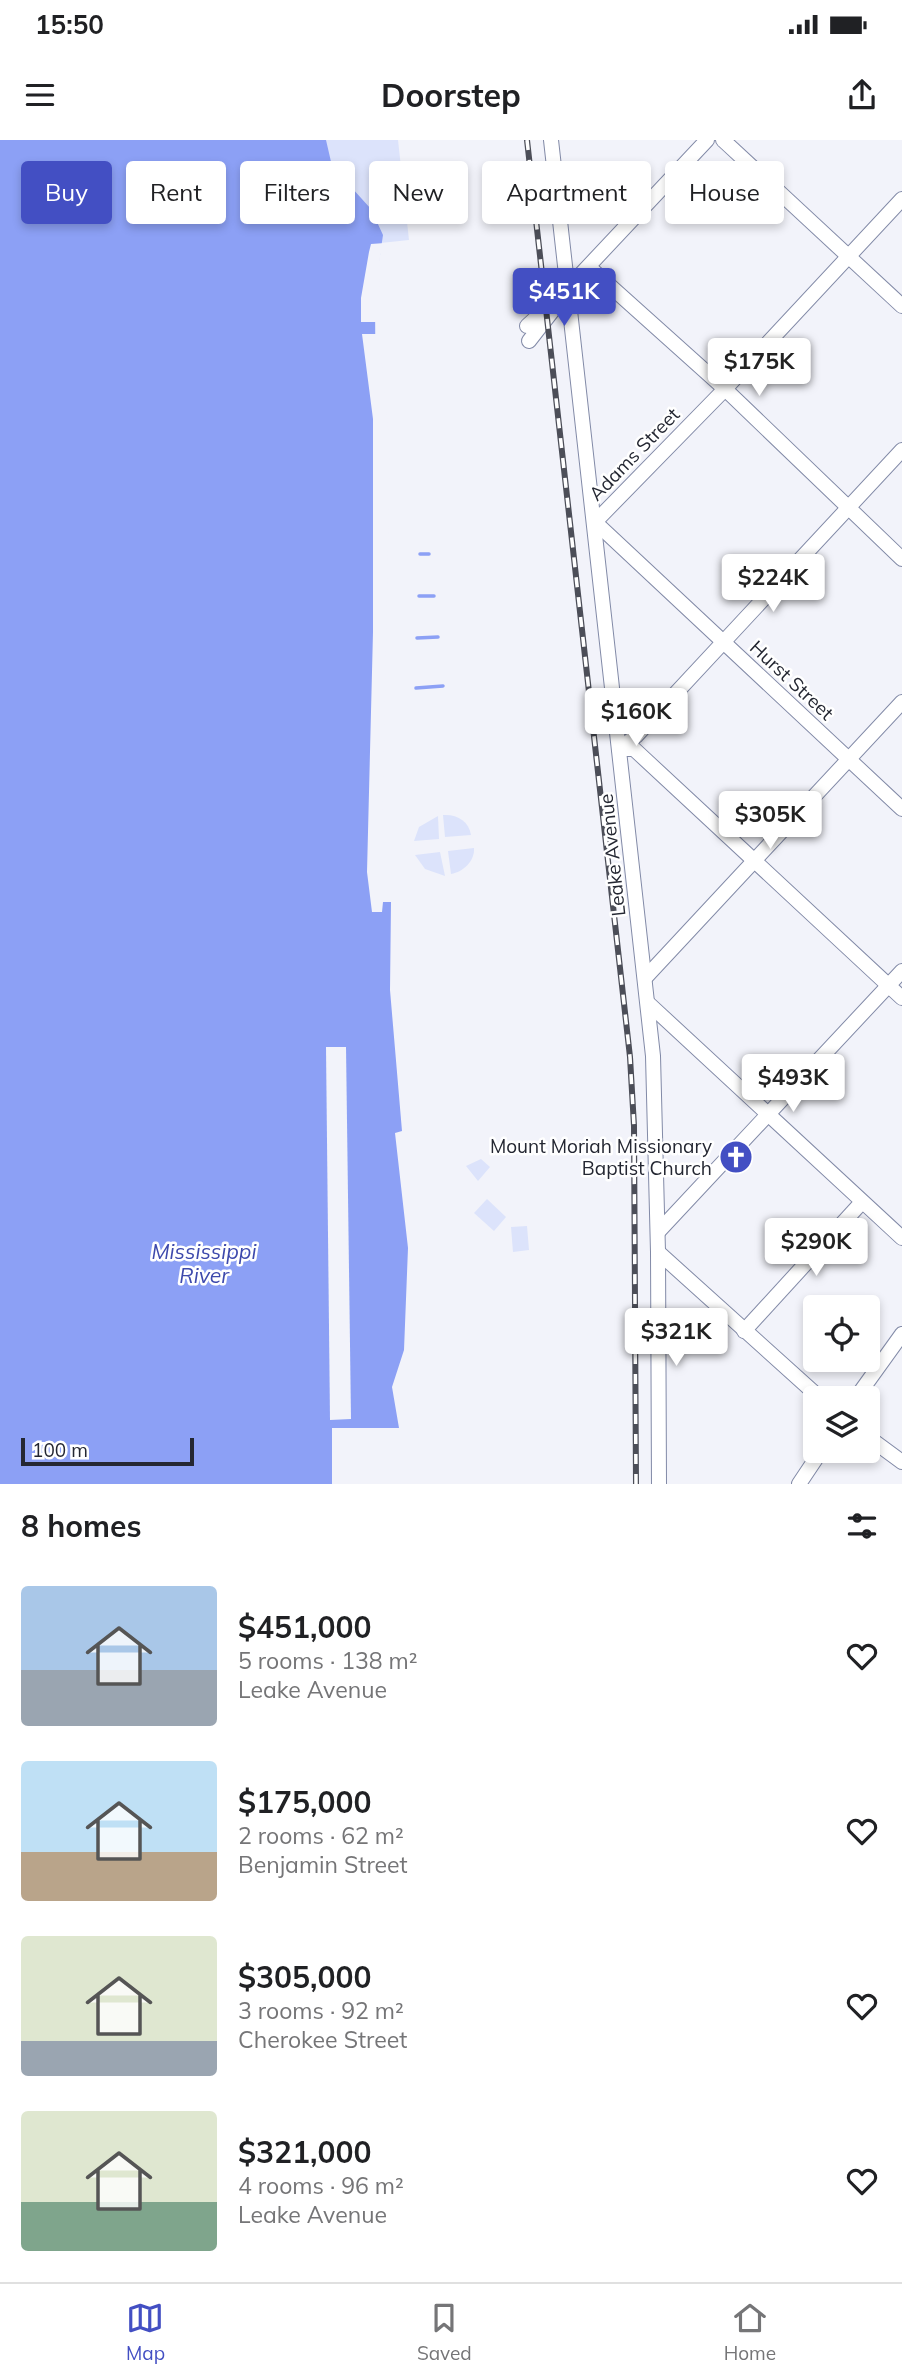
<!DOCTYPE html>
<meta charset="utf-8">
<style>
body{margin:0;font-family:Mulish,sans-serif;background:#f6f6f6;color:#202124;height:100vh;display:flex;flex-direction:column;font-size:26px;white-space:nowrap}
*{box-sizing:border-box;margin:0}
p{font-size:23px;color:#757577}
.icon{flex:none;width:38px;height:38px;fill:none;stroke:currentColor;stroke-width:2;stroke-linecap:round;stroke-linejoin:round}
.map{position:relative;height:1344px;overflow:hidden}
.panel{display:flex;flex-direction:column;background:#fff;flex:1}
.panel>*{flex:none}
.hud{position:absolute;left:21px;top:21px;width:861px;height:63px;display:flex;gap:14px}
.tools{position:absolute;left:803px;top:1155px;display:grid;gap:14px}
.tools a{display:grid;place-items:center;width:77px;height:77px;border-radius:7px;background:#fff;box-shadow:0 4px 10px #0003;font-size:35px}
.scale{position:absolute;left:21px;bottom:18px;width:173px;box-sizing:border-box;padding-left:7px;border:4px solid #242732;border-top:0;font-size:19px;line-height:24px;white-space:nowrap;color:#242732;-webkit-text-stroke:5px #fff;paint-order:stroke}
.price{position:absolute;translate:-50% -60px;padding:0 16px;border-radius:7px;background:#fff;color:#222;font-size:23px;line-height:46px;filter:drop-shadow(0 2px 4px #0008)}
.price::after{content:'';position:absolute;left:50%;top:42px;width:21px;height:16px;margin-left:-10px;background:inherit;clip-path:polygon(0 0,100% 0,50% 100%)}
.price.active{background:#434fc3;color:#fff}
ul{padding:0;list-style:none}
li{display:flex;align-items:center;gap:21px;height:175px;padding:0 21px}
li span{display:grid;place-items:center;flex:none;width:196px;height:140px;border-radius:7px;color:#555}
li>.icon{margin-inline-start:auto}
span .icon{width:84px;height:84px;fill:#fffc;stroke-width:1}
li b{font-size:30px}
h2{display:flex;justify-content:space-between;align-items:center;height:84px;padding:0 21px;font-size:30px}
.chip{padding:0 24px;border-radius:7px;background:#fff;box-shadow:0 4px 10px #0003;font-size:24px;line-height:63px}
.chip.active{background:#434fc3;color:#fff}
.status{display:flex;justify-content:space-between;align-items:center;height:49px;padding:0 35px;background:#fff;direction:ltr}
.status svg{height:19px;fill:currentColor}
header{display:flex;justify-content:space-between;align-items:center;height:91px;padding:0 21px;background:#fff;font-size:32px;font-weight:700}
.dock{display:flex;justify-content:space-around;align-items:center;height:98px;border-top:2px solid #e0e0e0;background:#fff;font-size:19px;color:#757577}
.dock a{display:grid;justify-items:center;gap:4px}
.dock .active{color:#434fc3}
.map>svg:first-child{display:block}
.green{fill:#dce3fb}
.water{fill:#8ca0f5}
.pier{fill:#f2f3fa}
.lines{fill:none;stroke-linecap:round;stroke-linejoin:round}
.stream{stroke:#8ca0f5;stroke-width:3.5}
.minor-casing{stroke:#828aa7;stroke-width:16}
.minor{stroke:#fff;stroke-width:14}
.rail-casing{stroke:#4c4e58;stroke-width:6}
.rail{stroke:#fff;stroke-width:3.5;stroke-dasharray:10;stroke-linecap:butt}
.labels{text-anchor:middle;stroke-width:5;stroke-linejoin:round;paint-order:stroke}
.street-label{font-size:19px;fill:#242732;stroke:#fff}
.poi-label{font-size:19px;fill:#242732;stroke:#fff;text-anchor:end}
.water-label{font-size:21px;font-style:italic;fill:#3d49ac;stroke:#fff}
</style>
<div class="status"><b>15:50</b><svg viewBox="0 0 49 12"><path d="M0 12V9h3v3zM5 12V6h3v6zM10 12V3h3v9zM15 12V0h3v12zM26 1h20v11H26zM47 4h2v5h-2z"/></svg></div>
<header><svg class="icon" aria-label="menu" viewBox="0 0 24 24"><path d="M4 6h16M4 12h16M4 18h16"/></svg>Doorstep<svg class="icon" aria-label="share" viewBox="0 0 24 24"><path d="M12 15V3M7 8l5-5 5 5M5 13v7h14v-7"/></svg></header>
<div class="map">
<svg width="902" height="1344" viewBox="0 0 902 1344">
<rect width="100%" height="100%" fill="#f2f3fa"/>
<g class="green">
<path d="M303,0H398L409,100L371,104Z"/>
<path d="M443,675C457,674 469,681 471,695L445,697Z"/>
<path d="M438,676L439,699L414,701L419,687Z"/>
<path d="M474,708C475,721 463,732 451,734L448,711Z"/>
<path d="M440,712L445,736L425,729L415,715Z"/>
<path d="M481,1019L490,1027L478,1041L466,1026Z"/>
<path d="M487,1059L506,1077L494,1091L474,1073Z"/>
<path d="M527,1086L529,1110L513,1112L511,1087Z"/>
</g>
<path class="water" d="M0,0H326L332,26L371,69L383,95L375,149L378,762H391L390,850L402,991L395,993L408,1108L404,1210L392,1247L399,1288H405V1344H0Z"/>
<g class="pier">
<path d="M385,103L380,116L379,182H361V158L369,112L371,104Z"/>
<path d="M362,194H379L390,308L381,758H389L390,762H383L382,772H372L367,732L373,492V279Z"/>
<path d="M326,907H346L351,1279L330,1280Z"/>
<rect x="332" y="1288" width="73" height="56"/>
</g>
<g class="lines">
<g class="stream">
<path d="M420,414H429"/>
<path d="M419,456H434"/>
<path d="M417,498L438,497"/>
<path d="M416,548L443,546"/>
</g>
<defs>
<g id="minor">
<path d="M551,0L653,916L658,1112L659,1344"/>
<path d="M723,0L902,166"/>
<path d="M589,127L725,249L902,419"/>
<path d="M527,186L567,149L707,0"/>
<path d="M529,201L557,165"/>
<path d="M595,382L725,249L902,59"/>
<path d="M595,382L902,669"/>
<path d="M619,609L636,596L902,310"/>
<path d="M619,609H634L902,858"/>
<path d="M645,838L902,562"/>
<path d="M649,864L902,1098"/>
<path d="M658,1092L902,831"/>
<path d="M658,1112L820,1258"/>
<path d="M744,1191L862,1062"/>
<path d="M856,1258L902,1194"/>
<path d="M868,1297L902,1322"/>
<path d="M799,1344L821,1311"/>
</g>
</defs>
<use href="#minor" class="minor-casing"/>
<use href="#minor" class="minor"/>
<defs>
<path id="rail" d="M527,0L630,917L634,986L636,1344"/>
</defs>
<use href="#rail" class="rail-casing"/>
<use href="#rail" class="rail"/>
</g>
<defs>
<symbol id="church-disc" viewBox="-11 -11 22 22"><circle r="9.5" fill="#434fc3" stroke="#fff"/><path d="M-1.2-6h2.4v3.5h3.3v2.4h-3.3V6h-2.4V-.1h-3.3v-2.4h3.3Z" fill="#fff"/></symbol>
</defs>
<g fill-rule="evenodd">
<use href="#church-disc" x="717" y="998" width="38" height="38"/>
</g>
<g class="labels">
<g class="street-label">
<text transform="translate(634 314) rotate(-46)" y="7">Adams Street</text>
<text transform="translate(792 540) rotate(43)" y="7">Hurst Street</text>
<text transform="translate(612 715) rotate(-96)" y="7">Leake Avenue</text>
</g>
<g class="poi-label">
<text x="712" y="1013">Mount Moriah Missionary<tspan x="712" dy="22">Baptist Church</tspan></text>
</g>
<g class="water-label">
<text x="204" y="1119">Mississippi<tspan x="204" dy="24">River</tspan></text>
</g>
</g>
</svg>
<div class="tools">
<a><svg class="icon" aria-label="locate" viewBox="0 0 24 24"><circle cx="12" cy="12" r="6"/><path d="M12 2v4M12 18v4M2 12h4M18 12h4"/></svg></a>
<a><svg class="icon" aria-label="layers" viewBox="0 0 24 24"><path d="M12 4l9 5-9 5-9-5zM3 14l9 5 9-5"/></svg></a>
</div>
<div class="scale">100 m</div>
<b class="price active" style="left:564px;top:188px">$451K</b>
<b class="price" style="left:759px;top:258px">$175K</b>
<b class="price" style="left:773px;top:474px">$224K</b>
<b class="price" style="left:636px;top:608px">$160K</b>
<b class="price" style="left:770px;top:711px">$305K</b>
<b class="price" style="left:793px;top:974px">$493K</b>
<b class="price" style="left:816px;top:1138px">$290K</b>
<b class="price" style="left:676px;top:1228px">$321K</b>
<div class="hud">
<a class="chip active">Buy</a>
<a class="chip">Rent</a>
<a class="chip">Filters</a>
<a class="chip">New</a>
<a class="chip">Apartment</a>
<a class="chip">House</a>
</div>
</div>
<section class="panel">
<h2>8 homes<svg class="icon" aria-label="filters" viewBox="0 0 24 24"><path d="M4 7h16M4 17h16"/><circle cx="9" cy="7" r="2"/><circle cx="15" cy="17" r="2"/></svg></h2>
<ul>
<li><span style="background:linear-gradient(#a9c7e8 60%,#9aa5b1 0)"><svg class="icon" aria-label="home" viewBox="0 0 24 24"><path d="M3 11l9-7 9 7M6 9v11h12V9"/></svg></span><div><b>$451,000</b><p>5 rooms · 138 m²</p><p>Leake Avenue</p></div><svg class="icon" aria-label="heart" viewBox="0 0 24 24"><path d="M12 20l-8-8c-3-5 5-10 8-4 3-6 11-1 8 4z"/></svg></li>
<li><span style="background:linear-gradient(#bfe0f5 65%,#b9a48a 0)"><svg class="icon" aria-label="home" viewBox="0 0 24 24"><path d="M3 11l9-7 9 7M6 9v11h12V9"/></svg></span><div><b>$175,000</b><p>2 rooms · 62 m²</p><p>Benjamin Street</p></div><svg class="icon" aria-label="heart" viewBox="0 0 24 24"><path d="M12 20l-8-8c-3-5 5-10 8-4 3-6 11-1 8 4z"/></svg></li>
<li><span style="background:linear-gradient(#dfe7d0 75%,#9aa5b1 0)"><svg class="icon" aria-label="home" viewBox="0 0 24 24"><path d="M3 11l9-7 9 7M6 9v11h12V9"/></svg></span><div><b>$305,000</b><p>3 rooms · 92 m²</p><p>Cherokee Street</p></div><svg class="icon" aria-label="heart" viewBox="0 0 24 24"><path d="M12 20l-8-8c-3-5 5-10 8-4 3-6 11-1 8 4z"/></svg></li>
<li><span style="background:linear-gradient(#dfe7d0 65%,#7fa58c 0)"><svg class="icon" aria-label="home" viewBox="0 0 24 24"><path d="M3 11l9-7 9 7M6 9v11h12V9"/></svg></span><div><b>$321,000</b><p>4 rooms · 96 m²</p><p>Leake Avenue</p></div><svg class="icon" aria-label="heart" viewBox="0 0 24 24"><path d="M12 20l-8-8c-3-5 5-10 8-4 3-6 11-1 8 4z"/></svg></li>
</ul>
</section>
<nav class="dock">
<a class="active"><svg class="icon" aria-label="map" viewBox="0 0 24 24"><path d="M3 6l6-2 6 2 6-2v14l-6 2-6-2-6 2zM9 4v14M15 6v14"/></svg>Map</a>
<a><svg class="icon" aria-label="saved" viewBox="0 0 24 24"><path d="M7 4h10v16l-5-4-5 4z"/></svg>Saved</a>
<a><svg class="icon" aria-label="home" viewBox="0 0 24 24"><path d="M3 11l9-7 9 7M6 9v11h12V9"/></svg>Home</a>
</nav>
